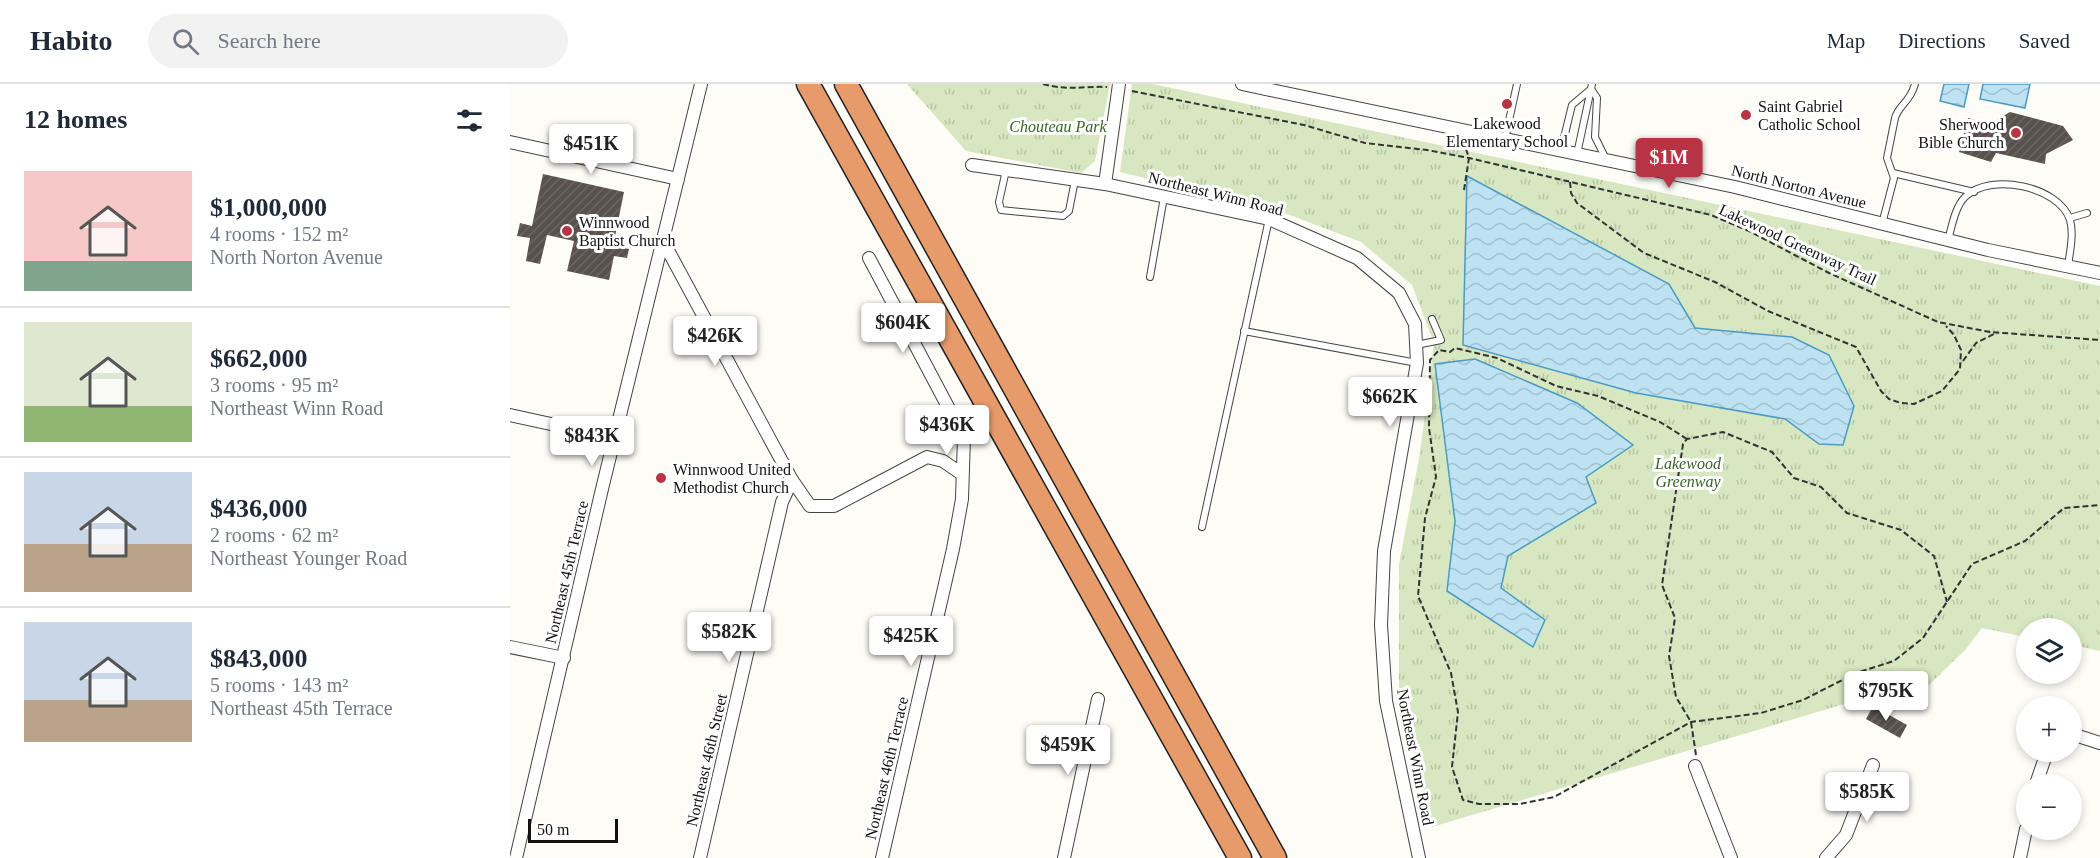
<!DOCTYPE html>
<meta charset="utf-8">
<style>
body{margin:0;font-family:Georgia,serif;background:#f2f2f3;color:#1f2937;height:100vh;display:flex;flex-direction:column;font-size:22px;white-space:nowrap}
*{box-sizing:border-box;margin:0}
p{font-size:20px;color:#747a83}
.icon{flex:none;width:33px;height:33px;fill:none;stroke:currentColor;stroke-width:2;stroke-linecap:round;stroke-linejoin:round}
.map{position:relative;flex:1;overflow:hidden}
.drawer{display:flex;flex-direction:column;background:#fff;width:510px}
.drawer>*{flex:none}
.fabs{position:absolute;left:1506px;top:534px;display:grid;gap:12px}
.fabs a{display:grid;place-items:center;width:66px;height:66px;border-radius:50%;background:#fff;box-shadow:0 3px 9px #0003;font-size:30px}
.scale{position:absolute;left:18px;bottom:15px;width:90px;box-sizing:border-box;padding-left:6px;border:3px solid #111;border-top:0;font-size:16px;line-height:21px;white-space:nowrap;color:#111;-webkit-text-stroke:4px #fff;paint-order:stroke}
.price{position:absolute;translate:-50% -51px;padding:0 14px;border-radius:6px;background:#fff;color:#222;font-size:20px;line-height:39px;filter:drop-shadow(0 2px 3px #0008)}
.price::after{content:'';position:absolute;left:50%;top:36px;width:18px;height:14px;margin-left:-9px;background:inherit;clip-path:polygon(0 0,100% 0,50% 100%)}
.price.current{background:#b63443;color:#fff}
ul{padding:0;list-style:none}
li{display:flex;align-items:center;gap:18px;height:150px;padding:0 24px}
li+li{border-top:2px solid #e0e1e3}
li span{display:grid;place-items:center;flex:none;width:168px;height:120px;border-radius:0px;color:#555}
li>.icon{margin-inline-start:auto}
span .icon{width:72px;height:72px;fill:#fffc;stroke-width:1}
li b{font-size:26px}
h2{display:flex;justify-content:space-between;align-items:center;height:72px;padding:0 24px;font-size:26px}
header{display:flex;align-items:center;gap:36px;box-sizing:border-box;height:84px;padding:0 30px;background:#fff;border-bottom:2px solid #e0e1e3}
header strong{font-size:28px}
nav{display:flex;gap:33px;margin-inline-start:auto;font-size:21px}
.search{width:420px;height:54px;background:#f2f2f3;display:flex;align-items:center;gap:15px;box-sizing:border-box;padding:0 21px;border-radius:33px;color:#747a83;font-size:22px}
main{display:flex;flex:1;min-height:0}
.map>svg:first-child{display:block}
.park{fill:url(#park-tufts)}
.water{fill:url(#water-waves);stroke:#4b9bc2;stroke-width:1.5}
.building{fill:url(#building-hatch)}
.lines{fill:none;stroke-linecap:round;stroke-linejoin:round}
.lane-casing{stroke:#444;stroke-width:8}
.street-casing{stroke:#444;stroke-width:14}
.highway-casing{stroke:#222;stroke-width:25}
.path{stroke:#333;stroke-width:2;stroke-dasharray:6 3;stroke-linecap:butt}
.lane{stroke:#fff;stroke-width:6}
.street{stroke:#fff;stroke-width:12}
.highway{stroke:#e89b6a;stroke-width:22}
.poi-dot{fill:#b63443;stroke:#fff;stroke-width:2}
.labels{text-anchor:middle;stroke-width:6;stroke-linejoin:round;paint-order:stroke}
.poi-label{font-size:16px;fill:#111;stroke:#fff;text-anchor:start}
.park-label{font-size:16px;font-style:italic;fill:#376426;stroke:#fff}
.street-label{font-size:16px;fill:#111;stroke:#fff}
</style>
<header>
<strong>Habito</strong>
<div class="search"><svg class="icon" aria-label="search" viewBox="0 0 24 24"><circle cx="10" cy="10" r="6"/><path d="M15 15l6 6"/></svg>Search here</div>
<nav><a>Map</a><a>Directions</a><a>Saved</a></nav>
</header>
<main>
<section class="drawer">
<h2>12 homes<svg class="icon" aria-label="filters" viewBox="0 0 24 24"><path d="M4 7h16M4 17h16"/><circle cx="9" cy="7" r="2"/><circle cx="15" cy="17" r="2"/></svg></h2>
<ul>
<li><span style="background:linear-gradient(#f6c9c9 75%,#7fa58c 0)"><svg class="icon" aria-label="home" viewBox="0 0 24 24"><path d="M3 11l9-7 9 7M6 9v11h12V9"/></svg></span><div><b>$1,000,000</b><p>4 rooms · 152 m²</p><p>North Norton Avenue</p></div></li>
<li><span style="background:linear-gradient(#dfe7d0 70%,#8fb573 0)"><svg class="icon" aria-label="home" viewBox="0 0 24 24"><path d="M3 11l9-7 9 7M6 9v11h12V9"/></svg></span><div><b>$662,000</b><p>3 rooms · 95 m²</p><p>Northeast Winn Road</p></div></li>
<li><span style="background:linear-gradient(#c9d6e8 60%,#b9a48a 0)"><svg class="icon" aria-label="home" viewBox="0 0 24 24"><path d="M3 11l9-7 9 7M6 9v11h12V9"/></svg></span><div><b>$436,000</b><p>2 rooms · 62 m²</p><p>Northeast Younger Road</p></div></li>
<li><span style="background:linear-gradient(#c9d6e8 65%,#b9a48a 0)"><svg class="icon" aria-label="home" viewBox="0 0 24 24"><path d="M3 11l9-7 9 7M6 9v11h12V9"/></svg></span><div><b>$843,000</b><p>5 rooms · 143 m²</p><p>Northeast 45th Terrace</p></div></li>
</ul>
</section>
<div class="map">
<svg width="1590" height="774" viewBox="0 0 1590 774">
<defs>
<pattern id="park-tufts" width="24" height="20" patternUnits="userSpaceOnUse" patternTransform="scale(1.5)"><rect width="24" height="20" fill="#d7e7c1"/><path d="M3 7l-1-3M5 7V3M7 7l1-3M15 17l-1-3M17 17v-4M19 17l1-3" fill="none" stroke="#b8c5a5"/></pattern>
<pattern id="water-waves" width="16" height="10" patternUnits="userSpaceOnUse" patternTransform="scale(1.5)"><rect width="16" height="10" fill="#bee2f2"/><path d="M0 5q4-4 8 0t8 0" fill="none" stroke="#a2c1ce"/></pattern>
<pattern id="building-hatch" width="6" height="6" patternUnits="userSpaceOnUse" patternTransform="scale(1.5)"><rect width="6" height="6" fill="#59514e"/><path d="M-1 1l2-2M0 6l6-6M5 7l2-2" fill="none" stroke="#6c6663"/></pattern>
</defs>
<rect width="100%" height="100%" fill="#fefcf6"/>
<g class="park">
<path d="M397,0H600L585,77L571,89L456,67Z"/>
<path d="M622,0H643L1590,202V567L1562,561V544H1516V553L1472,544L1456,565L1419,601L1341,618L922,743L889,607V481L910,369L924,259L902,201L851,158L764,125L610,88Z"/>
</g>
<g class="water">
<path d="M1434,0H1459L1454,23L1430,17Z"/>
<path d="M1473,0H1520L1515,24L1470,15Z"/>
<path d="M957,92L1159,200L1185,244L1282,253L1319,271L1344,322L1333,361L1309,360L1275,335L1126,309L953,261Z"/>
<path d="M965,275L1067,319L1123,361L1076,393L1086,419L998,472L991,504L1035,536L1023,563L937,507L945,437L925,280Z"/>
</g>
<g class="building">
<path d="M1500,28L1553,42L1563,56L1536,70L1535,80L1486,69L1481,78L1449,68L1458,34L1480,40Z"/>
<path d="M33,90L114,108L103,162L119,165L117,174L104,172L99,196L57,187L64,157L37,151L30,180L16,177L20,154L7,152L10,139L22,142Z"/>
<path d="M1363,622L1397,641L1390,654L1356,635Z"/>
</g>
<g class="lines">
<defs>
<g id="lane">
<path d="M1081,5L1087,14L1085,53L1096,75"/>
<path d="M995,55L1007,0"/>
<path d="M1051,66L1062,21L1081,5"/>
<path d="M1067,70L1082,0"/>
<path d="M496,86L489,118L491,126L553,132L559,127L565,96"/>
<path d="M1383,89L1464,108"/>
<path d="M1560,134L1577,129"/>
<path d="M1372,140L1384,94L1377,74L1385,34C1389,20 1400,19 1405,0"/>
<path d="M1438,156C1442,142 1445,123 1455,113C1480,88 1549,102 1560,136C1564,150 1560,167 1558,182"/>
<path d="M640,193L654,113"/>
<path d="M734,247L907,279"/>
<path d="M906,261L931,256L922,235"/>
<path d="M692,443L759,135"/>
</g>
<g id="street">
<path d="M732,0L1225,103L1478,166L1590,189"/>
<path d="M0,58L168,95"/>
<path d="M462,81L595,100L759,135L847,174L889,209L905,240L907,279L874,467L871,541L876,617L909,774"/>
<path d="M595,100L609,0"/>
<path d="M153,157L282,396L300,422H324L417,373L433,377L452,390"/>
<path d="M359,174L454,353L452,415L443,465L372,774"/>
<path d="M0,331L105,354"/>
<path d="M0,563L54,574"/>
<path d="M1562,650L1590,659"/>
<path d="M1185,682L1221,774"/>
<path d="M1526,700L1537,668"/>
<path d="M6,774L92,405L191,0"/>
<path d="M190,774L272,418L282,396"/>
<path d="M554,774L588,615"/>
<path d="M1316,774L1336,751L1363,681"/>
<path d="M1510,774L1516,745"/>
</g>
<g id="highway">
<path d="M298,0L730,774"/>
<path d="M336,0L765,774"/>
</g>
</defs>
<use href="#lane" class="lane-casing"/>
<use href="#street" class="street-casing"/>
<use href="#highway" class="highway-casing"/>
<g class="path">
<path d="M533,0C558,7 572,2 597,3"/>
<path d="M622,7L794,41L855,59L917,66L959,74L1201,131L1239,147L1319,189L1428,238L1480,248L1590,256"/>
<path d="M1060,98L1061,109L1067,119L1134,169L1205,198L1258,227L1346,263L1371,307L1379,315L1391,319L1404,320L1432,307L1450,285L1451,266L1444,251L1436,242"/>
<path d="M954,106L959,74L956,65"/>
<path d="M1453,277L1466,259L1484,250"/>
<path d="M1177,355L1150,338L1088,312L1046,302L987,274L945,264L940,268L929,266L920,276L919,344L926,393L915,434L908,512L941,589L948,628L942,683L953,716L969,720H1010L1044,713L1181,638L1251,629L1293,616L1346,589L1384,577L1413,554L1462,480L1515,457L1554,424L1590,421"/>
<path d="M1186,671L1181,638L1166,613L1159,572L1165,534L1152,501L1173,360L1177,355L1213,348L1262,368L1284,394L1311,403L1337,429L1391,446L1424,472L1437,518"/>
</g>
<use href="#lane" class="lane"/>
<use href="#street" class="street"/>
<use href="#highway" class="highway"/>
</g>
<g class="poi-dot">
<circle cx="997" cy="20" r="6"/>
<circle cx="1236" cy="31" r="6"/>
<circle cx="1506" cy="49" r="6"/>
<circle cx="57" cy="147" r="6"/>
<circle cx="151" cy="394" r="6"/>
</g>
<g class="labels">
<g class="poi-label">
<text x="1248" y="28">Saint Gabriel<tspan x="1248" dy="18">Catholic School</tspan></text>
<text x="997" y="45" text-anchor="middle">Lakewood<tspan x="997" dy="18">Elementary School</tspan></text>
<text x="1494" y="46" text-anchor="end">Sherwood<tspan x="1494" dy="18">Bible Church</tspan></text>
<text x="69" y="144">Winnwood<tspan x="69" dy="18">Baptist Church</tspan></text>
<text x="163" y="391">Winnwood United<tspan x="163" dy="18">Methodist Church</tspan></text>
</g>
<g class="park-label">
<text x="548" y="48">Chouteau Park</text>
<text x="1178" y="385">Lakewood<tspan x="1178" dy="18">Greenway</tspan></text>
</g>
<g class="street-label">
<text transform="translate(1289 102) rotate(14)" y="6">North Norton Avenue</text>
<text transform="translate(706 109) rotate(14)" y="6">Northeast Winn Road</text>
<text transform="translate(1288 160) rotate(25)" y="6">Lakewood Greenway Trail</text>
<text transform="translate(56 488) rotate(-77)" y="6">Northeast 45th Terrace</text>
<text transform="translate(906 673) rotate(79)" y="6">Northeast Winn Road</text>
<text transform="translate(196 676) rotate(-77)" y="6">Northeast 46th Street</text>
<text transform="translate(376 684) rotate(-77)" y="6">Northeast 46th Terrace</text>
</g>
</g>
</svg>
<div class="fabs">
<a><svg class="icon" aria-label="layers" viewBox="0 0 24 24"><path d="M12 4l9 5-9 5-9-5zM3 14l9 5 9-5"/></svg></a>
<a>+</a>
<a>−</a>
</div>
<div class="scale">50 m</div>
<b class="price" style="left:81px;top:91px">$451K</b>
<b class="price current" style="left:1159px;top:105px">$1M</b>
<b class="price" style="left:393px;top:270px">$604K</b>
<b class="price" style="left:205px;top:283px">$426K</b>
<b class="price" style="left:880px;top:344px">$662K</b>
<b class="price" style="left:437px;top:372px">$436K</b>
<b class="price" style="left:82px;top:383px">$843K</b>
<b class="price" style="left:219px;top:579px">$582K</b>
<b class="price" style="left:401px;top:583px">$425K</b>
<b class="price" style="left:1376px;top:638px">$795K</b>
<b class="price" style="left:558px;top:692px">$459K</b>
<b class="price" style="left:1357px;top:739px">$585K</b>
</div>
</main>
